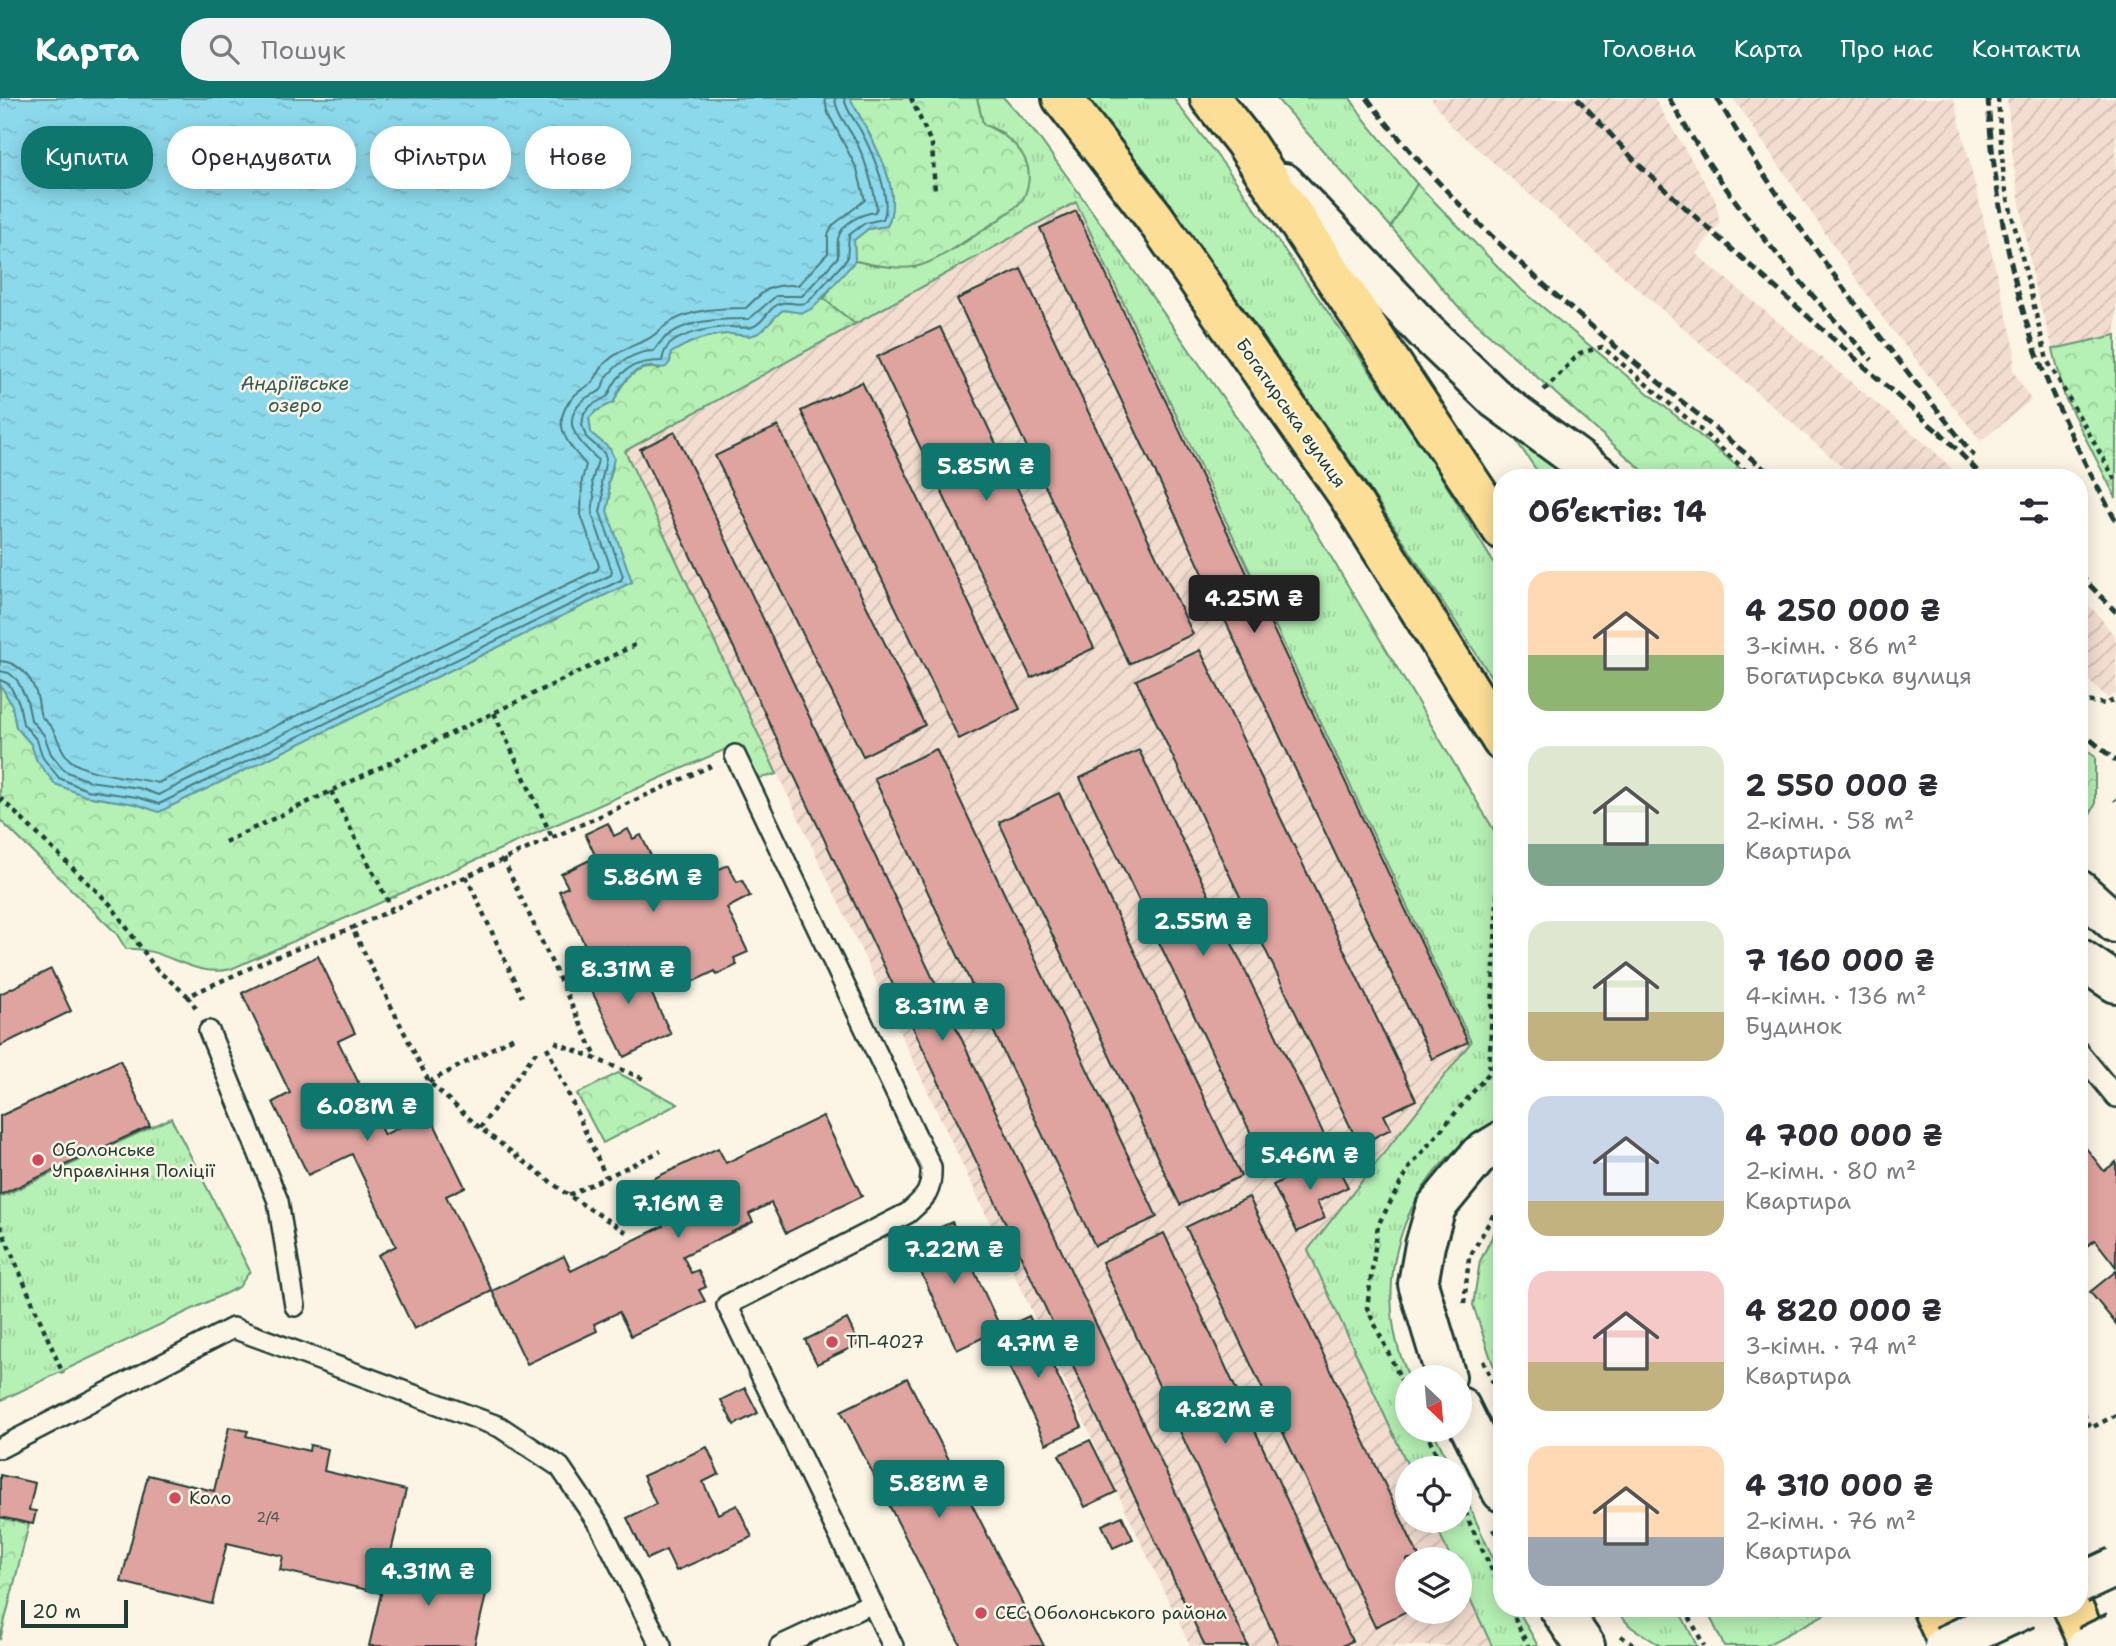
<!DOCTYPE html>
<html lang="uk">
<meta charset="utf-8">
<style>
body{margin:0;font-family:"Shantell Sans",sans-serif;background:#f2f2f3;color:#2b2b33;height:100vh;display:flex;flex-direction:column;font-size:26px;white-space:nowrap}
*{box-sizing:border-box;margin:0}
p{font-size:23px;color:#7c7c81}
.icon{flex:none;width:38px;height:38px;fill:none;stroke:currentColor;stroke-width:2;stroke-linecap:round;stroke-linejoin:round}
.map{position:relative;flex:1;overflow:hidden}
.side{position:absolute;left:1493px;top:371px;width:595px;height:1148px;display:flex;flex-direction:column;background:#fff;border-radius:28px;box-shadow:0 4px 18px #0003}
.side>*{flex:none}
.top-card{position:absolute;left:21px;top:28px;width:665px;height:63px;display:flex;gap:14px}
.needle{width:46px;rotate:154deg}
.tools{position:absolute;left:1395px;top:1267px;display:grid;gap:14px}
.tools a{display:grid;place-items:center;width:77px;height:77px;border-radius:50%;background:#fff;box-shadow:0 4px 18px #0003;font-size:35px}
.scale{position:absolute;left:21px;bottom:18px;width:107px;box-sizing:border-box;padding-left:7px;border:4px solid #1f3d34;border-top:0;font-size:19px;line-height:24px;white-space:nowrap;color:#1f3d34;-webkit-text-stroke:5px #fcf5e5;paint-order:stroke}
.price{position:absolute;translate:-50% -60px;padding:0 16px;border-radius:7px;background:#0f766e;color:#fff;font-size:23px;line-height:46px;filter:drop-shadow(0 2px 4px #0008)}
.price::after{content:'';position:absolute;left:50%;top:42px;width:21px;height:16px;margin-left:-10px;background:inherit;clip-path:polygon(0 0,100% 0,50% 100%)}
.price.current{background:#222;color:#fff}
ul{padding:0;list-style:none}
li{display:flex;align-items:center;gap:21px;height:175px;padding:0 35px}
li span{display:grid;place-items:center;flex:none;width:196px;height:140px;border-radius:21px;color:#555}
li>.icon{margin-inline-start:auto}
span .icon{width:84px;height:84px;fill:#fffc;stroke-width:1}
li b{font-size:30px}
h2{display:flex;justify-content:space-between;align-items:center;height:84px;padding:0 35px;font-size:30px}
.chip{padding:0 24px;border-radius:28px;background:#fff;box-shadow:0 4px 18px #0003;font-size:24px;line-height:63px}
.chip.current{background:#0f766e;color:#fff}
header{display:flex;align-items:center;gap:42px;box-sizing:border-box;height:98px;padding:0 35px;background:#0f766e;color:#fff}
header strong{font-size:33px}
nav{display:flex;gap:38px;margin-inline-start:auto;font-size:24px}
.search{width:490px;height:63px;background:#f2f2f3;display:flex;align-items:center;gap:18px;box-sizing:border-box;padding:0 24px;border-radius:28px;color:#7c7c81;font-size:26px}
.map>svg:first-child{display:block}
.industrial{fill:url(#industrial-furrows)}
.grass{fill:url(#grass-tufts);stroke:#6a9674;stroke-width:2}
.forest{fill:url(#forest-crowns);stroke:#6a9674;stroke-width:2}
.water{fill:url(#water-ripples);stroke:#609ba2;stroke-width:2}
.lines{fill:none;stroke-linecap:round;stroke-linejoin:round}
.shore{stroke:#4b7b7d;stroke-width:2}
.building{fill:#dfa4a0;stroke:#1f3d34;stroke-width:2}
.lane-casing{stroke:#1f3d34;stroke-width:24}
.secondary-casing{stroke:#1f3d34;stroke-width:44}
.primary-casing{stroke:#1f3d34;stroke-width:44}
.path{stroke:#1f3d34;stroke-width:4.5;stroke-dasharray:5 5;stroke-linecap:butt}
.lane{stroke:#fcf5e5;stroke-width:19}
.secondary{stroke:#fcf5e5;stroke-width:38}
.primary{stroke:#fdde96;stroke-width:38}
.rail{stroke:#1f3d34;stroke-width:5;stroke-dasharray:10 5;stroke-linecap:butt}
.secondary-bridge-casing{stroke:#1f3d34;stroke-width:44;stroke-linecap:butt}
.secondary-bridge{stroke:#fcf5e5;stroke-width:38}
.poi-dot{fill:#d1495b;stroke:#fcf5e5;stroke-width:2.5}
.labels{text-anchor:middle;stroke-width:5;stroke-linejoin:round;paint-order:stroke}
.number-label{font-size:14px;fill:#4f574f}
.street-label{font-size:18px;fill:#1f3d34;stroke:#fcf5e5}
.poi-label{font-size:18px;fill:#1f3d34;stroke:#fcf5e5;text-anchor:start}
.water-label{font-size:19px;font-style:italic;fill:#355c59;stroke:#fcf5e5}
</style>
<header>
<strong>Карта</strong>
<div class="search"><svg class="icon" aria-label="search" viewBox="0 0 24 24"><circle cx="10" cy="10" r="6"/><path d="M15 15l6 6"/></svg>Пошук</div>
<nav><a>Головна</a><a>Карта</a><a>Про нас</a><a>Контакти</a></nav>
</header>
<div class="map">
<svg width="2116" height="1548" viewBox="0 0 2116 1548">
<defs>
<pattern id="industrial-furrows" width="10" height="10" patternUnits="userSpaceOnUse" patternTransform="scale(1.75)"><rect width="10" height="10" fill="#f3ddd0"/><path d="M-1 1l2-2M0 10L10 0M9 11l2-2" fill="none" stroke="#d0bfb3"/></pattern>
<pattern id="grass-tufts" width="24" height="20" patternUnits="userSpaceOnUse" patternTransform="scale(1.75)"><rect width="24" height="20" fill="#b5f0b4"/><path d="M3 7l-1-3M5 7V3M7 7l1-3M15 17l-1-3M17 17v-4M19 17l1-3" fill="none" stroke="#9bcf9b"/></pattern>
<pattern id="forest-crowns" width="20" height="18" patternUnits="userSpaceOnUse" patternTransform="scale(1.75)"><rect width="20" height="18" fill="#b5f0b4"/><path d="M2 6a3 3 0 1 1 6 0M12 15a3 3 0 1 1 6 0" fill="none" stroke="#9bcf9b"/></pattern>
<pattern id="water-ripples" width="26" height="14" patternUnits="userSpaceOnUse" patternTransform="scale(1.75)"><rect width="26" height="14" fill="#8cd9eb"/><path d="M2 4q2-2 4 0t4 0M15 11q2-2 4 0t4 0" fill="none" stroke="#78bbca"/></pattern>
</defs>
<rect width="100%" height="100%" fill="#fcf5e5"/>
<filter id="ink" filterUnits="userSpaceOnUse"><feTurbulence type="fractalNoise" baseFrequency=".0143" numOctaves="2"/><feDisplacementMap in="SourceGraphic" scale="14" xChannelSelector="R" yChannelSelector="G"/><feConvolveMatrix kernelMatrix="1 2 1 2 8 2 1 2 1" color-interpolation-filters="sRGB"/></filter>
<g filter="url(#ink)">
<g class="industrial">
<path d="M1431,0H1654L1715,101L1720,125L1696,156L1932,351L1961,380H1855L1451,28Z"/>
<path d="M1733,0H1954L2015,251L2013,272L2031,302L1981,343L1885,223Z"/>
<path d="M2007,0H2116V237L2053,251L2034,186L2014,70Z"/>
<path d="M1076,104L1471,944L1308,1152L1409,1370H1407V1423H1434L1451,1461H1407V1514H1460V1479L1492,1548H1190L625,353Z"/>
<path d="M2079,497L2099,518L2116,540V595L2108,600L2079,574Z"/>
</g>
<g class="grass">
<path d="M977,0H1004L1037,37L1082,99L1309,422L1501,744V1022C1406,1066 1365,1185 1409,1279H1407V1332H1433L1451,1370H1409L1308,1152L1471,944L1076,104L855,226L824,201L833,187L855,163L881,168L956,150L996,124L1022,102L1003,35L983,26Z"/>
<path d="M1088,0H1173L1228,72L1423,349L1501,477V594L1365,384L1172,108Z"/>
<path d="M1276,0H1350L1365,22L1417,86L1391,129Z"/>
<path d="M1508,331L1569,380H1542Z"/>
<path d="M171,1020L250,1173L239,1189L0,1303V1099Z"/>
<path d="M1501,1121V1285L1491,1261L1473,1207L1480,1163Z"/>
<path d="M1460,1388L1501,1478L1502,1510H1517L1538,1548H1492L1460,1479V1461H1451L1434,1423H1460Z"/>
<path d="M1613,1510H1678L1697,1548H1661L1631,1529Z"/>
<path d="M1706,1510H1833V1512L1765,1548H1724Z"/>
</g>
<g class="forest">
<path d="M850,0H977L983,26C1014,40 1041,64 1023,101C1017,111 983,132 971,139C957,149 931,166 914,169C895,172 873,166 855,163L854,142L868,131L887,128C906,89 867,34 850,0Z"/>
<path d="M1417,86L1518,189L1752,380H1651L1457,208L1391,129Z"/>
<path d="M833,187L824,201L855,226L625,353L777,676L760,680C750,669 748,654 735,647L231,871C194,881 163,848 126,851L116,835L0,722V586L12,607L16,629L31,646L37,663L85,698L136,706L159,714L632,484L607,413L610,399L608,386L613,370L610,351L591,335L589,320L596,313L614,304C621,283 637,266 659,271L670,264L671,255C690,243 708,236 730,236C737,236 746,239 753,237C765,234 773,219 783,212C816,215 812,211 833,187Z"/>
<path d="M2116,237V400L2065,300L2053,251Z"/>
<path d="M2079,646L2095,659V707L2079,735Z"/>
<path d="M618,975L678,1006L603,1045L577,996Z"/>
<path d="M0,1419L29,1426L0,1542Z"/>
</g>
<path class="water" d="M0,0H850C867,34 906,89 887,128L868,131L854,142L855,163L813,210L803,215L783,212C772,219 766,234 753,237C746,239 737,236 730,236C708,236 690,243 671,255L670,264L666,269C659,271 655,268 649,269C631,270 619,289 614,304L596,313L589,320L591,335L610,351L614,360L608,386L610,399L607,413L632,484L159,714L136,706L85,698L55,686L37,663L31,646L16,629L12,607L0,586Z"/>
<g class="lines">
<g class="shore">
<path d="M0,563C21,564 34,583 38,602C39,607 39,613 41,618C44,622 49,626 52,630C59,641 60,653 70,662C86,677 135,679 158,685L597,472L599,468L581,417L582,382L586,367C567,345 548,324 575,297C580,292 588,289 592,284C597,279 600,272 604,266C617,253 631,249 646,242C654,239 663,228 672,223C695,211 720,210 746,210C765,191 770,186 798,187L828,155V137L833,127L865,102L857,71L827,13L825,0"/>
<path d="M0,573L9,575L17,582L27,602L31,622L44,637L51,656L65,673L89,683L139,690L158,697L611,477L612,473L592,416L594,399L592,383L598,362C580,344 556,324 586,300C590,297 597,296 601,292C603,290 603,285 605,282C615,266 635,253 654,253C673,221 716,221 749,221L776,198H802L838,159C838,153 837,147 838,141C841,125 861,116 875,114L877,110C873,88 867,66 857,45C850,31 836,16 835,0"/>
<path d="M0,582L9,586L19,605L23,626L37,642L43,660L59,680L87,692L137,699L159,706L621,482L623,478L600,414L603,399L601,385L606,361L604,355L586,339L582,327L584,315L592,307L608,298C619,271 634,263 662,263C663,260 663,256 665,253C672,236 714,229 730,229C737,229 746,231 752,229C765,225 768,208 782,205C791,203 799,209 808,204L847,161L849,137L865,125L883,121C893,101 872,54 862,35C856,23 846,13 844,0"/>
</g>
</g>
<g class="building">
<path d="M1076,113L1468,944L1432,961L1040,130Z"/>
<path d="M1021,171L1193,536L1129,566L957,201Z"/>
<path d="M940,229L1094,550L1031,580L877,259Z"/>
<path d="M862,284L1020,611L959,641L801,313Z"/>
<path d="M778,328L925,627L863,658L715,358Z"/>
<path d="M675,334L1248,1548H1205L640,351Z"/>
<path d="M1200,552L1416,1002L1384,1017L1391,1031L1359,1047L1136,582Z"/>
<path d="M936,651L1157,1119L1095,1148L874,680Z"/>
<path d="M1139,652L1326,1041L1267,1069L1080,680Z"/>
<path d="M1059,695L1241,1078L1180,1107L999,724Z"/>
<path d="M608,725L614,738L628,731L633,741L641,737L653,762L644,767L657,793L673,785L676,791L728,767L737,784L742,782L750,798L727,810L748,854L734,860L737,867L717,877L715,873L671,894L668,888L651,896L629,849L594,866L559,793L568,789L561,776L596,759L585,736Z"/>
<path d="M633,857L671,936L624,959L585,879Z"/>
<path d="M318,858L355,935L338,943L384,1037L429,1015L465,1089L446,1098L492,1193L414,1231L378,1157L396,1148L352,1056L308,1077L273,1004L290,995L242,895Z"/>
<path d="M51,871L71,913L0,948V896Z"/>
<path d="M120,962L150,1028L0,1097V1018Z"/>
<path d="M823,1018L862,1098L786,1135L771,1105L749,1116L753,1124L683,1158L691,1175L698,1172L706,1189L699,1192L705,1203L631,1238L619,1214L594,1226L597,1233L527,1266L492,1193L564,1158L571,1173L663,1128L642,1086L718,1050L726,1065Z"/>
<path d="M2079,1041L2104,1073L2116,1064V1169L2095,1142L2079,1154Z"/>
<path d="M1332,1058L1348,1089L1317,1104L1325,1120L1297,1134L1273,1087Z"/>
<path d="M1249,1099L1420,1461H1407V1513L1375,1529L1186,1129Z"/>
<path d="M952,1124L1001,1231L957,1252L907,1144Z"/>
<path d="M1164,1135L1352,1543L1342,1548H1279L1102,1164Z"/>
<path d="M2116,1173V1226L2090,1194Z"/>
<path d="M1029,1218L1082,1329L1046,1346L993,1235Z"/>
<path d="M847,1221L859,1246L817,1266L805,1242Z"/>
<path d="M907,1280L1004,1469L1044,1548H961L841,1313Z"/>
<path d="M745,1290L758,1315L734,1327L721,1302Z"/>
<path d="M229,1329L248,1333L246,1338L309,1353L310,1347L328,1351L324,1373L406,1392L381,1495L280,1472L283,1458L227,1445L212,1506L121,1484L148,1377L214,1393Z"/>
<path d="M1090,1342L1116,1394L1085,1409L1059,1357Z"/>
<path d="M707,1349L719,1376L703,1384L718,1416L737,1407L752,1439L676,1473L666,1452L647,1461L627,1420L656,1406L643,1378Z"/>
<path d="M0,1377L35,1385L29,1412L36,1413L33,1426L0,1419Z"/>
<path d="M1122,1418L1133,1441L1113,1450L1102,1427Z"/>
<path d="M389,1461L489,1484L474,1548H369Z"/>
</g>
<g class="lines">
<defs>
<g id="lane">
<path d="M735,657L931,1069C932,1094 926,1099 908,1115L727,1207L893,1548"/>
<path d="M209,933L278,1103L295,1208"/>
<path d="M2079,954L2116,999"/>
<path d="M0,1350L233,1230L500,1329L560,1369L600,1428L661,1548"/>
<path d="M780,1548L872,1505"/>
</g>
<g id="secondary">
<path d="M1284,85L1427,235L1497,302L1603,380"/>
<path d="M2079,792L2116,825"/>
<path d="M2079,860L2116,885"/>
<path d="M1446,1279L1418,1186L1425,1147L1436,1109L1479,1057L1502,1043"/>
<path d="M1460,1309L1502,1394"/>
<path d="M1559,1510L1585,1548"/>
</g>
<g id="primary">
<path d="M1062,0L1154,119L1349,399L1502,643"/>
<path d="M1210,0L1244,43L1502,432"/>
<path d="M1932,1510L1949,1548"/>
<path d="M2073,1510L2090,1548"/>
</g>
</defs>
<use href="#lane" class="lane-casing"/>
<use href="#secondary" class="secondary-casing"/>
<use href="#primary" class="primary-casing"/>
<g class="path">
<path d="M911,0L932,47L935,94"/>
<path d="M1998,0L2004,84L2047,262L2116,383"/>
<path d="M1544,292L1580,255L1602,249L1695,327L1754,380"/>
<path d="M2079,602L2106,606L2116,601"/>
<path d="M494,615L552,739"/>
<path d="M331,693L392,811"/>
<path d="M0,700L110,806L156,871L188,898"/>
<path d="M225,744L635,547"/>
<path d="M503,761L597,961"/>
<path d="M466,778L522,899"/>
<path d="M196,910L188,898L270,861L352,830"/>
<path d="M555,944L644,981"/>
<path d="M547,949L606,1079"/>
<path d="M429,984L514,939"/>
<path d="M480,1030L538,951"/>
<path d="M569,1097L661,1053"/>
<path d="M0,1128L63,1276"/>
<path d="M626,1134L568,1097L480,1030L429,984L352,830L711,668"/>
<path d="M1464,1205L1469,1160L1495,1114L1502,1108"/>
<path d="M1483,1263L1497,1293"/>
<path d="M1407,1294L1367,1210L1378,1127L1409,1070L1489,975L1501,716"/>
<path d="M2079,1306L2091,1330L2116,1317"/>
<path d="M1425,1332L1443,1370"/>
<path d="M1460,1405L1502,1493"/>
<path d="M1493,1431L1502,1447"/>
<path d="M1510,1510L1528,1548"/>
<path d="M1685,1510L1704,1548"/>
<path d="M1621,1538L1634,1548"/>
</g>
<use href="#lane" class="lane"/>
<use href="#secondary" class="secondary"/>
<use href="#primary" class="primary"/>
<g class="rail">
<path d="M1367,0C1478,146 1635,263 1775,380"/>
<path d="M1577,0L1637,65L1690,114L1945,340"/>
<path d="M1669,0C1723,98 1795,181 1872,262"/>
<path d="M1717,0C1789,125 1884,245 1974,358"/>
<path d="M1988,0C1993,91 2013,201 2048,285C2068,333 2091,378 2116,423"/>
<path d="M1939,333L1984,380"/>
<path d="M2079,476L2116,514"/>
<path d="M2079,632L2116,663"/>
<path d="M2115,701L2116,702"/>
</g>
<defs>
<g id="secondary-bridge">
<path d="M2079,1486L2116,1469"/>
<path d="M1944,1548L2026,1510"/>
<path d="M2087,1548L2116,1534"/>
</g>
</defs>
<use href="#secondary-bridge" class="secondary-bridge-casing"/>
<use href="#secondary-bridge" class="secondary-bridge"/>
</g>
</g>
<g class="poi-dot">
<circle cx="38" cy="1062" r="7"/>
<circle cx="832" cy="1244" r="7"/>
<circle cx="175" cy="1400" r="7"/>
<circle cx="981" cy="1515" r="7"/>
</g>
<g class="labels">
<g class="number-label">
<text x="268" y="1424">2/4</text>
</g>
<g class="street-label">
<text transform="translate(1291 315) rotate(55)" y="6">Богатирська вулиця</text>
</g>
<g class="poi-label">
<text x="52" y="1058">Оболонське<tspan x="52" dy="21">Управління Поліції</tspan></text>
<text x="846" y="1250">ТП-4027</text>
<text x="189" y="1406">Коло</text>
<text x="995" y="1521">СЕС Оболонського района</text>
</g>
<g class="water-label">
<text x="295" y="292">Андріївське<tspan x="295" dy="22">озеро</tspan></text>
</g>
</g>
</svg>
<div class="tools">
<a><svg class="needle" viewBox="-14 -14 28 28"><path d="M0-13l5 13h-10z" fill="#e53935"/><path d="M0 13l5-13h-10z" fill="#7c7c81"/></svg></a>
<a><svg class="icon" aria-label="locate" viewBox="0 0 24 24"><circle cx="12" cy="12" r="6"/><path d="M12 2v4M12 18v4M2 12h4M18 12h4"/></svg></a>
<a><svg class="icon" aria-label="layers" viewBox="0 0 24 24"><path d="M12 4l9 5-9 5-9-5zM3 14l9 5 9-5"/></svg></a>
</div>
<div class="scale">20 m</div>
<b class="price" style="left:986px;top:405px">5.85M ₴</b>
<b class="price current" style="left:1254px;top:537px">4.25M ₴</b>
<b class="price" style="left:653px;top:816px">5.86M ₴</b>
<b class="price" style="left:1203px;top:860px">2.55M ₴</b>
<b class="price" style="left:628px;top:908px">8.31M ₴</b>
<b class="price" style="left:942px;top:945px">8.31M ₴</b>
<b class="price" style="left:367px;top:1045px">6.08M ₴</b>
<b class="price" style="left:1310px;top:1094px">5.46M ₴</b>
<b class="price" style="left:678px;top:1142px">7.16M ₴</b>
<b class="price" style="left:954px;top:1188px">7.22M ₴</b>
<b class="price" style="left:1038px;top:1282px">4.7M ₴</b>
<b class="price" style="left:1225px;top:1348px">4.82M ₴</b>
<b class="price" style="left:939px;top:1422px">5.88M ₴</b>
<b class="price" style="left:428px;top:1510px">4.31M ₴</b>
<div class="top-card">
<a class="chip current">Купити</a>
<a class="chip">Орендувати</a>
<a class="chip">Фільтри</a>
<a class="chip">Нове</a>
</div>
<section class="side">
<h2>Об’єктів: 14<svg class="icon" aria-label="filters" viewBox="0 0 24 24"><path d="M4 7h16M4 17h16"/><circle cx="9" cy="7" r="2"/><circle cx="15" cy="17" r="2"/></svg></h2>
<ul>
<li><span style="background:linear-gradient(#ffd9b3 60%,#8fb573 0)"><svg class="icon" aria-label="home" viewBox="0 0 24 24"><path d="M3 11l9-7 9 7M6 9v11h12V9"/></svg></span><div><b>4 250 000 ₴</b><p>3-кімн. · 86 m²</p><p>Богатирська вулиця</p></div></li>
<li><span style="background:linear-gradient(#dfe7d0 70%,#7fa58c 0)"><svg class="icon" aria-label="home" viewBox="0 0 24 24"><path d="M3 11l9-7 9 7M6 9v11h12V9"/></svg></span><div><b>2 550 000 ₴</b><p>2-кімн. · 58 m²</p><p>Квартира</p></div></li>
<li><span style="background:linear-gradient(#dfe7d0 65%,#c2b280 0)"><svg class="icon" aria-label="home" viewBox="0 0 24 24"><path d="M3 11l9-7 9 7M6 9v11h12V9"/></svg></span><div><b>7 160 000 ₴</b><p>4-кімн. · 136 m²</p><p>Будинок</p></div></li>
<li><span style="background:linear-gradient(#c9d6e8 75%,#c2b280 0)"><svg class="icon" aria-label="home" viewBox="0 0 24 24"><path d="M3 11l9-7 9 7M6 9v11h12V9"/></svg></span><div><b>4 700 000 ₴</b><p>2-кімн. · 80 m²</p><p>Квартира</p></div></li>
<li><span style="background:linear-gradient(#f6c9c9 65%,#c2b280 0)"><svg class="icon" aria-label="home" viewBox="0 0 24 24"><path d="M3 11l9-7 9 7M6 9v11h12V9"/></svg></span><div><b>4 820 000 ₴</b><p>3-кімн. · 74 m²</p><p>Квартира</p></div></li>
<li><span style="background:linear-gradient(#ffd9b3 65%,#9aa5b1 0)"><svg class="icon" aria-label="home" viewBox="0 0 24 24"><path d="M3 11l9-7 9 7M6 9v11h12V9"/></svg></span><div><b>4 310 000 ₴</b><p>2-кімн. · 76 m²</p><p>Квартира</p></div></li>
</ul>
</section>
</div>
